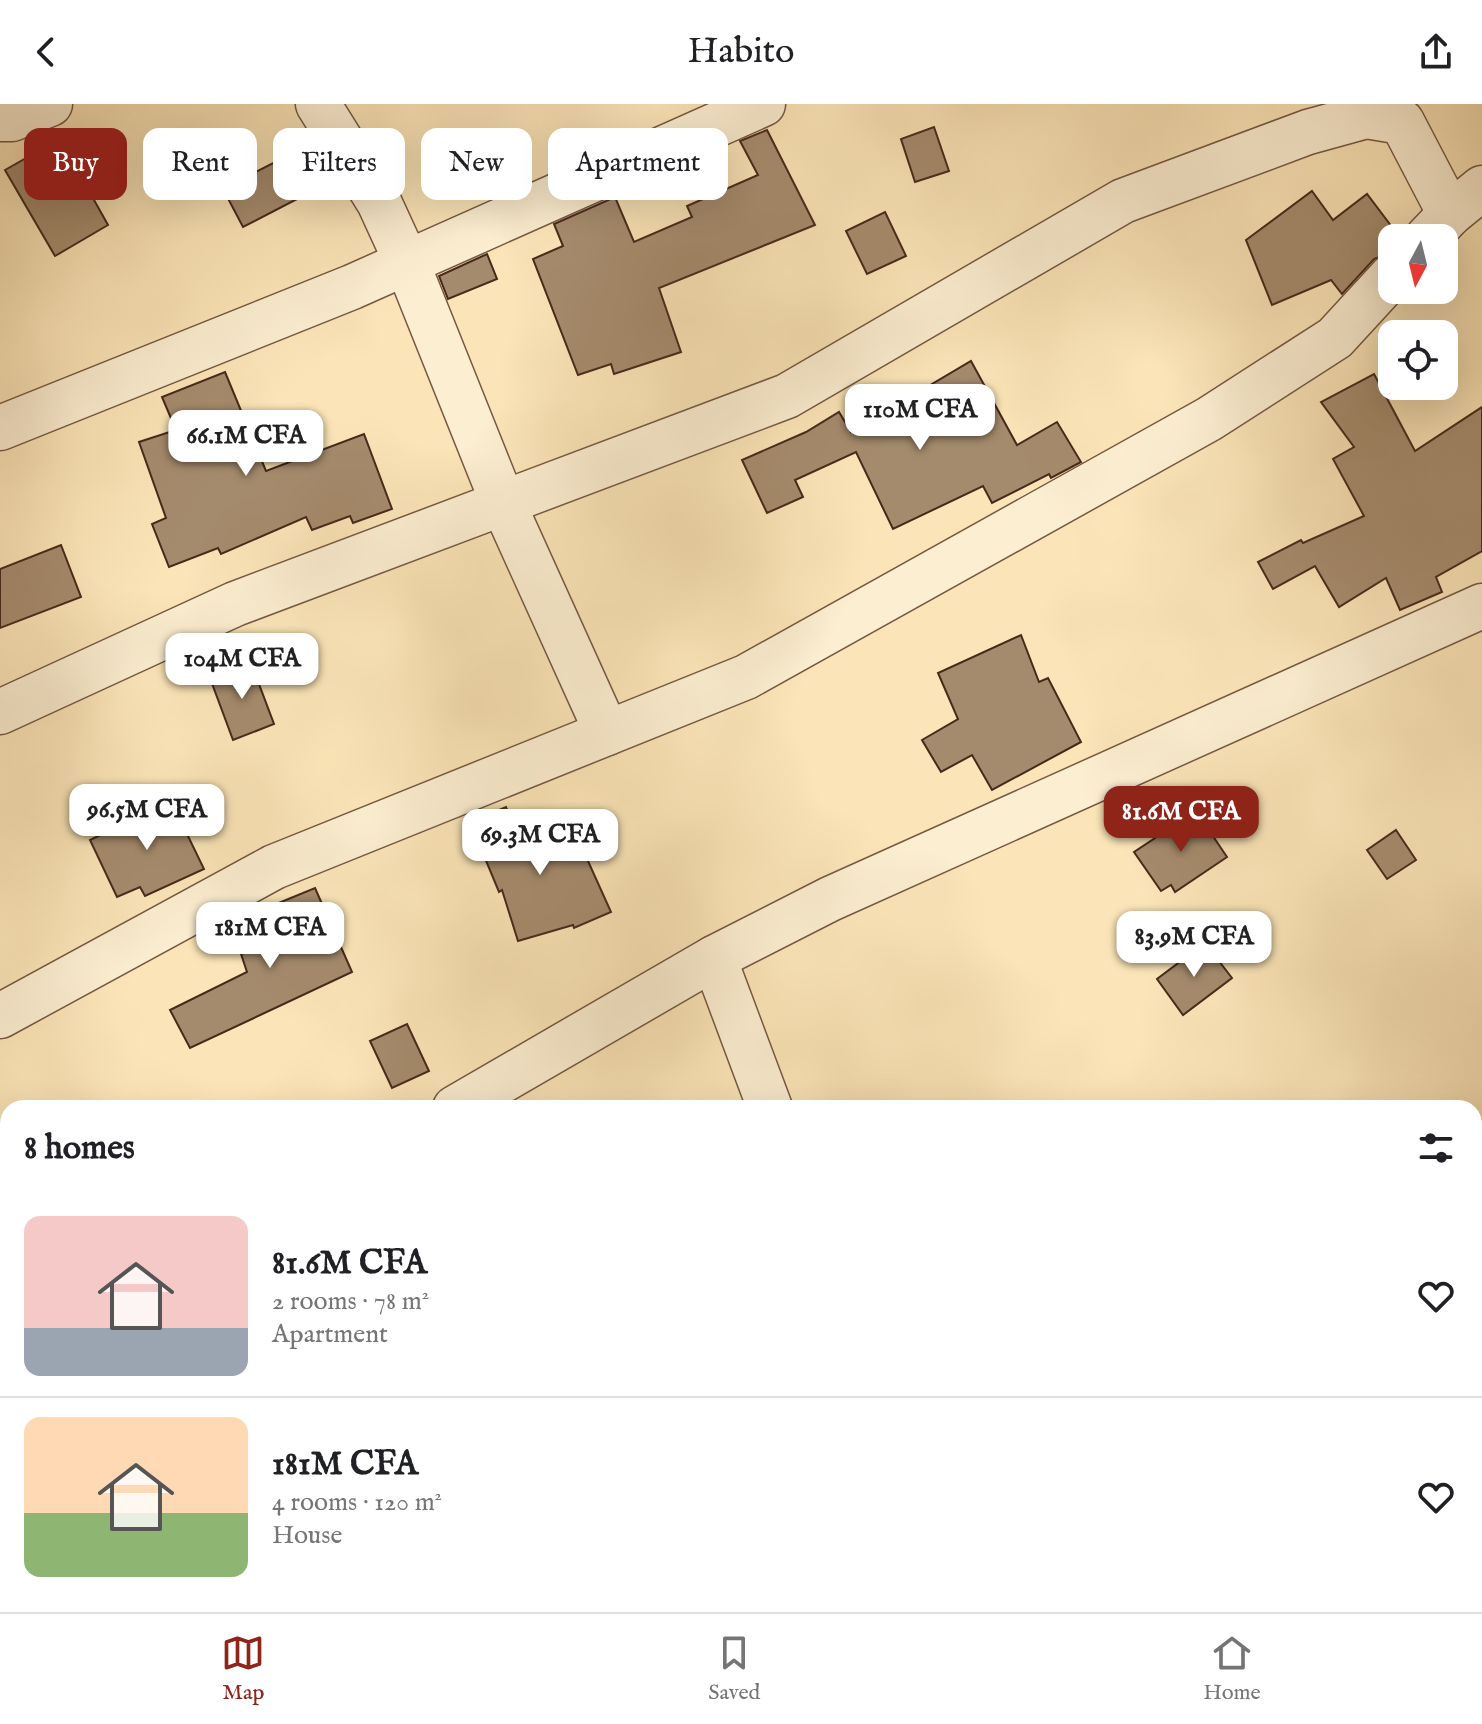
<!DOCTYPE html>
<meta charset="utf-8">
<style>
body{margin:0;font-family:"IM FELL English",serif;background:#f2f2f2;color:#202124;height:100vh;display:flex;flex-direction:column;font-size:30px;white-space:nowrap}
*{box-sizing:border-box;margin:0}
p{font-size:26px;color:#757577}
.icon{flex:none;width:44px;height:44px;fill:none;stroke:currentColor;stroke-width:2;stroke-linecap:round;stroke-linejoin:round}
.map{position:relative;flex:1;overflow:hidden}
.sheet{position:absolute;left:0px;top:996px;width:1482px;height:512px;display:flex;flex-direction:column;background:#fff;border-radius:24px 24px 0 0;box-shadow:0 8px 32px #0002}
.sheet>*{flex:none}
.banner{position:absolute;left:24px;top:24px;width:800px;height:72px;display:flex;gap:16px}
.needle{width:52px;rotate:187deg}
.fabs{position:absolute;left:1378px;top:120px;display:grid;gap:16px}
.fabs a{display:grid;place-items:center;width:80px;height:80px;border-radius:16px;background:#fff;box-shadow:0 8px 32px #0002;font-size:40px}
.price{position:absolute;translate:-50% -68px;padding:0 18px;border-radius:16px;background:#fff;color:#222;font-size:26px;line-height:52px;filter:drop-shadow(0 2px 4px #0008)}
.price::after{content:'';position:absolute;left:50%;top:48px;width:24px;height:18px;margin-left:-12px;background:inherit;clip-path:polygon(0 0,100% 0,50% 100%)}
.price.on{background:#8f2418;color:#fff}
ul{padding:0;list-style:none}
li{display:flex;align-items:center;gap:24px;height:200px;padding:0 24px}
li+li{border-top:2px solid #e0e0e0}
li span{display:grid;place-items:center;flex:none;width:224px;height:160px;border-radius:16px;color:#555}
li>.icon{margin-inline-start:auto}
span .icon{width:96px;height:96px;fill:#fffc;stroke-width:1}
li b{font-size:34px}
h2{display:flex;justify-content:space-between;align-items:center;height:96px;padding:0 24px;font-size:34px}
.chip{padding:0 28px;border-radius:16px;background:#fff;box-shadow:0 8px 32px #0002;font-size:28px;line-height:72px}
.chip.on{background:#8f2418;color:#fff}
header{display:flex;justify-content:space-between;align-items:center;height:104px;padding:0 24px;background:#fff;font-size:36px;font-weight:600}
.dock{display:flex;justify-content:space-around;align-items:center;height:112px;border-top:2px solid #e0e0e0;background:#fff;font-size:22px;color:#757577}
.dock a{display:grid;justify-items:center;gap:4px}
.dock .on{color:#8f2418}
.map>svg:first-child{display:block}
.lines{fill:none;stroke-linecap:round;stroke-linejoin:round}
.stream{stroke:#8e7359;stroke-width:12}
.building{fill:#a58b6d;stroke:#47291b;stroke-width:2}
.street-casing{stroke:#745842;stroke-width:47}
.street{stroke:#fceed1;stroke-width:44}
</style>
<header><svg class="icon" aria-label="back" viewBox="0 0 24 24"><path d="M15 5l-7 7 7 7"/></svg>Habito<svg class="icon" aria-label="share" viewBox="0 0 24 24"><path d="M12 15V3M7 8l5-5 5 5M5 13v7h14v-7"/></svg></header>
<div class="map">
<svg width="1482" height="1508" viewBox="0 0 1482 1508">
<rect width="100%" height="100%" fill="#fbe5b8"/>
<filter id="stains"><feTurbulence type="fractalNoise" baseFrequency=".0025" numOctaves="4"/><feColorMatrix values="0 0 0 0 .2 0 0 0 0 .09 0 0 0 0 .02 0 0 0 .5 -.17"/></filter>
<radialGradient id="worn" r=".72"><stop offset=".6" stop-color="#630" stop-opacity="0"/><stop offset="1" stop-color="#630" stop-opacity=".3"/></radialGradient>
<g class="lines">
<g class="stream">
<path d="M1474,1192L1482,1180"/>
<path d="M1295,1508L1296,1500"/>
</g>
</g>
<g class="building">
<path d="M934,23L949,67L915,78L901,35Z"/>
<path d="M767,26L815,121L659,184L681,248L614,270L611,260L578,271L533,155L563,142L554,120L615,93L634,138L692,113L687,102L758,71L740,37Z"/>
<path d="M49,41L79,92L89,87L108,121L55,152L5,66Z"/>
<path d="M279,56L299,94L243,123L223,85Z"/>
<path d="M1312,87L1333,116L1367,90L1392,123V148L1374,155L1342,190L1331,176L1272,201L1246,136Z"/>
<path d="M885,108L906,152L867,170L846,127Z"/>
<path d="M487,150L497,175L448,195L439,172Z"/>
<path d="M971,257L1017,341L1057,318L1081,358L1051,374L1049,370L992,399L983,382L893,425L856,348L795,376L803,393L767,409L742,356L806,328L839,308L851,328Z"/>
<path d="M225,268L266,367L364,330L392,405L353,419L350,412L312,426L306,413L221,450L218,444L169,463L152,420L166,414L139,338L176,326L162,293Z"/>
<path d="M1374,270L1415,347L1482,303V447L1436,473L1442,488L1400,506L1386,474L1339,503L1315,462L1273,485L1258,458L1301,436L1303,439L1364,412L1333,355L1354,343L1321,298Z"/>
<path d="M61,441L81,493L0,524V465Z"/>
<path d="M1021,531L1039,578L1048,574L1081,638L992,686L972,651L941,668L922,636L958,615L938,569Z"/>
<path d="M251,559L274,620L233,636L210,574Z"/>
<path d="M171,697L204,765L145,792L140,783L117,793L90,736Z"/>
<path d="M506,703L525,750L570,717L611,808L574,824L573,821L518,837L502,786L499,788L470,718Z"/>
<path d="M1196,707L1227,753L1175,788L1171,781L1161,787L1134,748Z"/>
<path d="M1396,726L1416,756L1387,775L1367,746Z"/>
<path d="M315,784L352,868L190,944L170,906L247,868L241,850L266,842L252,810Z"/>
<path d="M1205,839L1232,874L1183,911L1157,875Z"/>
<path d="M407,920L429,967L392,984L370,937Z"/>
</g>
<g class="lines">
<defs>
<g id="street">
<path d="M318,0L379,98L407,159L503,399L607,629"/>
<path d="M0,15H12L50,0"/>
<path d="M1427,134L1450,110L1482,84"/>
<path d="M0,324L352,183L763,0"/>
<path d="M0,608L235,500L787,292L1123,97L1308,28L1366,12L1402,18L1450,110"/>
<path d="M714,854L770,1004"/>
<path d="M0,912L274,763L746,573L1209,315L1335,234L1392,172"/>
<path d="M455,1004L714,854L830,795L1482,502"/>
<path d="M0,1377L8,1370"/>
<path d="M223,1508L235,1500"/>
<path d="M636,1508L645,1500"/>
</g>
</defs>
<use href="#street" class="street-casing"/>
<use href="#street" class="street"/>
</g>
<rect width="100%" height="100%" filter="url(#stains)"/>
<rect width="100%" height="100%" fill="url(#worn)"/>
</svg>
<div class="fabs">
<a><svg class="needle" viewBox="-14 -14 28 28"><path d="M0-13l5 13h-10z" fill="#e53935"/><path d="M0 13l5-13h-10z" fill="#757577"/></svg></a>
<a><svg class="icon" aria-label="locate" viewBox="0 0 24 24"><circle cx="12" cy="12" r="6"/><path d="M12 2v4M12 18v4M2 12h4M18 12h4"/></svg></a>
</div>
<b class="price" style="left:920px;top:348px">110M CFA</b>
<b class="price" style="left:246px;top:374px">66.1M CFA</b>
<b class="price" style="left:242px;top:597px">104M CFA</b>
<b class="price" style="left:147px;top:748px">96.5M CFA</b>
<b class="price on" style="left:1181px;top:750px">81.6M CFA</b>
<b class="price" style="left:540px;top:773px">69.3M CFA</b>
<b class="price" style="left:270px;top:866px">181M CFA</b>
<b class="price" style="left:1194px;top:875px">83.9M CFA</b>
<div class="banner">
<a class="chip on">Buy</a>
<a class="chip">Rent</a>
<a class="chip">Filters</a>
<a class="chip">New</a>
<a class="chip">Apartment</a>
</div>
<section class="sheet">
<h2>8 homes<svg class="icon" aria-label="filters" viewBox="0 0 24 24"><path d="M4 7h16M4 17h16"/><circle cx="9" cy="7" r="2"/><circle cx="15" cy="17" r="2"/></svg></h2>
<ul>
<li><span style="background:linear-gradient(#f6c9c9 70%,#9aa5b1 0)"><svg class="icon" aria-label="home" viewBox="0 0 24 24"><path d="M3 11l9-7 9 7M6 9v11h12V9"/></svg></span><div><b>81.6M CFA</b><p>2 rooms · 78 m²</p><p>Apartment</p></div><svg class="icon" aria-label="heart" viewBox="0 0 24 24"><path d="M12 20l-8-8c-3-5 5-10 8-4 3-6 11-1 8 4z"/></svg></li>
<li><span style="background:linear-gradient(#ffd9b3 60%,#8fb573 0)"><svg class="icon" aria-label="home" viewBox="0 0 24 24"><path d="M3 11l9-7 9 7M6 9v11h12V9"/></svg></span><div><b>181M CFA</b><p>4 rooms · 120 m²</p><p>House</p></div><svg class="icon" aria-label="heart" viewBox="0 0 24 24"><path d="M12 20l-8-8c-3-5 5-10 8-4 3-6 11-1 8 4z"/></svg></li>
</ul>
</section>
</div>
<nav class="dock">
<a class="on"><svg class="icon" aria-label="map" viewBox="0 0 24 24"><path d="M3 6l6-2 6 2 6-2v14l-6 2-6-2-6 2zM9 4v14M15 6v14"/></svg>Map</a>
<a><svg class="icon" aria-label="saved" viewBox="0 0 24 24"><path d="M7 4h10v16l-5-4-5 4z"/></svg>Saved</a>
<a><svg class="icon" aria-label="home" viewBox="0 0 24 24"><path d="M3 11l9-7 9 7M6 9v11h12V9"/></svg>Home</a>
</nav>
